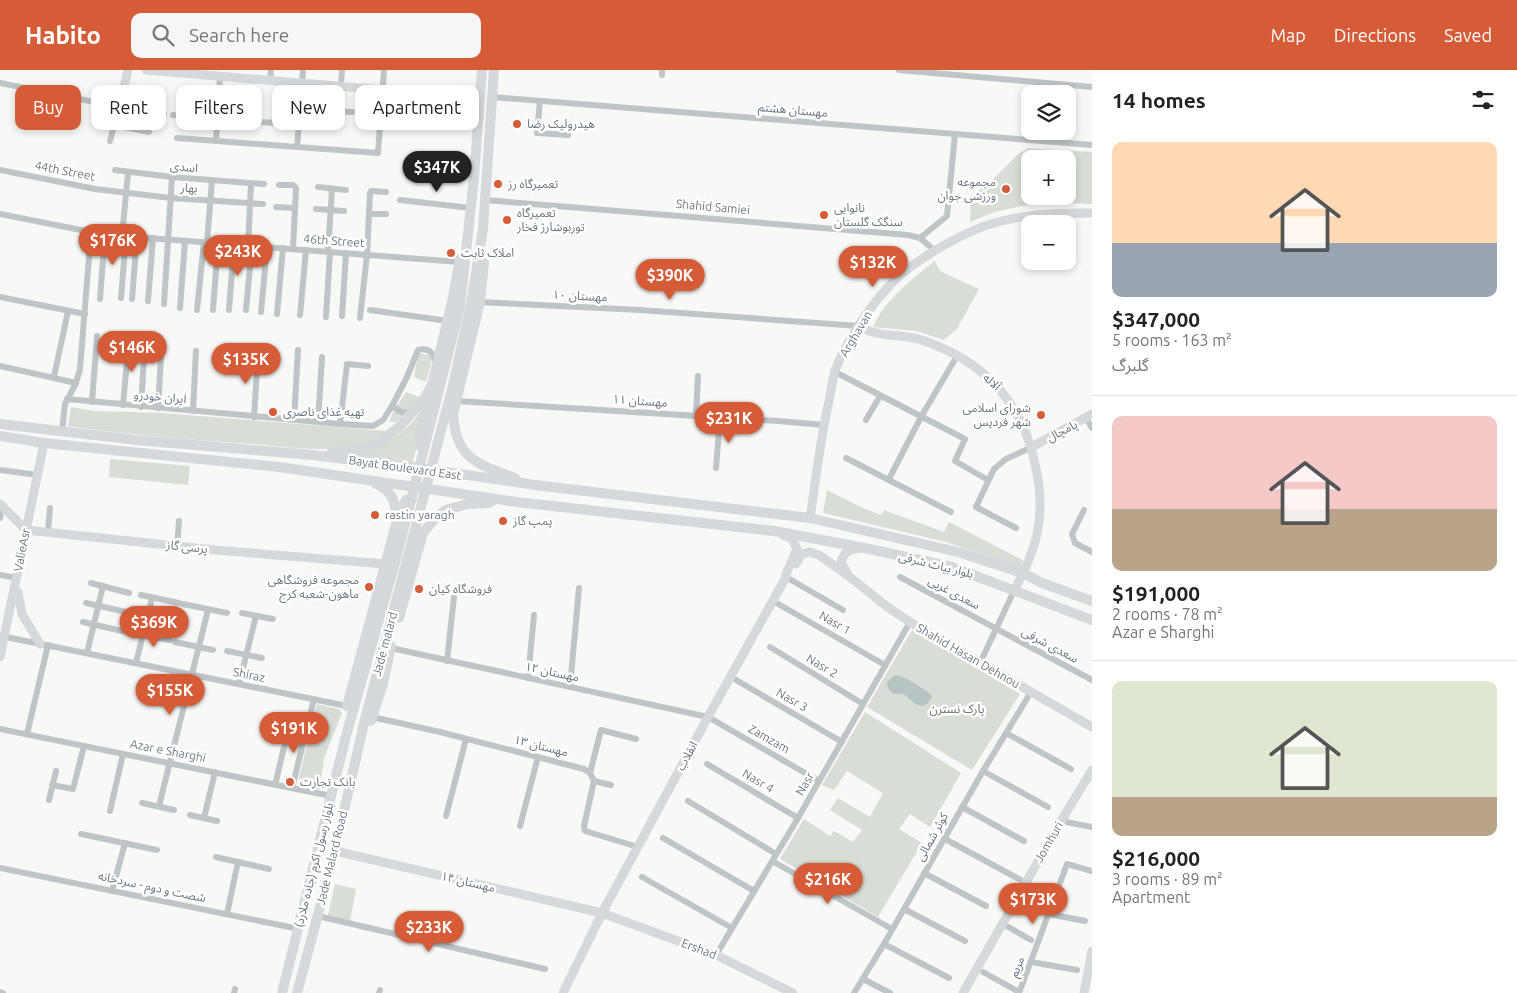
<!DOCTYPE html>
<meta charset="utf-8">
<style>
body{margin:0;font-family:Ubuntu,"Noto Sans Arabic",sans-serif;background:#f6f6f6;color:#222;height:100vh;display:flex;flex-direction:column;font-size:19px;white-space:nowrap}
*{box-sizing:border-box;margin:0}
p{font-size:16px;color:#767676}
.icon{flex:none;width:28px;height:28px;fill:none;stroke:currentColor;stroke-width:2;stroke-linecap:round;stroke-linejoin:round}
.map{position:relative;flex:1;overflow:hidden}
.side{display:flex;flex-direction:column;background:#fff;width:425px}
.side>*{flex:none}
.top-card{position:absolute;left:15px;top:15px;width:475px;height:45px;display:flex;gap:10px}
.buttons{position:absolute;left:1021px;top:15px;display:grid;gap:10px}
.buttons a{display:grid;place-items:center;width:55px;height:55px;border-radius:10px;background:#fff;box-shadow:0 2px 8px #0003;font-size:25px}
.price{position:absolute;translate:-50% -42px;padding:0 11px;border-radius:18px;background:#d65c38;color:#fff;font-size:16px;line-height:32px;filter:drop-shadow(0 1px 2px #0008)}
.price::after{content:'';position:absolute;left:50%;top:30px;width:15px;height:11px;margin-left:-8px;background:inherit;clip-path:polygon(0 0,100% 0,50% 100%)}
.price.current{background:#222;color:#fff}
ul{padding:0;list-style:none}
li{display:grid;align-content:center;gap:10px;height:265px;padding:0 20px}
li+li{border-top:1px solid #e0e0e0}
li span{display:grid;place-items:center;height:155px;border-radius:10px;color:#555}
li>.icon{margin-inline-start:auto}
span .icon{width:90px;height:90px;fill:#fffc;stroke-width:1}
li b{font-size:21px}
h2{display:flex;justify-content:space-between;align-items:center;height:60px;padding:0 20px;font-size:21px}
.tag{padding:0 18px;border-radius:10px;background:#fff;box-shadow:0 2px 8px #0003;font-size:18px;line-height:45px}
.tag.current{background:#d65c38;color:#fff}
header{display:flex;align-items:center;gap:30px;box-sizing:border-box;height:70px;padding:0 25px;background:#d65c38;color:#fff}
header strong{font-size:24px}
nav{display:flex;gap:28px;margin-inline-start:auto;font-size:18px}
.search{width:350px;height:45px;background:#f6f6f6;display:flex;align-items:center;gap:12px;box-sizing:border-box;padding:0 18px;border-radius:10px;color:#767676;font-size:19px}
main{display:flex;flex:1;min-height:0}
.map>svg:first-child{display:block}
.green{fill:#d8ddd5;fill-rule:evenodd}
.water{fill:#b8c3c6}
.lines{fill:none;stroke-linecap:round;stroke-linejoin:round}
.street{stroke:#bfc4c7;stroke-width:6}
.secondary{stroke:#d5d9dc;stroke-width:9}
.primary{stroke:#d5d9dc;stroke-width:10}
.poi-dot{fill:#d65c38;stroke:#fff;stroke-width:2}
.labels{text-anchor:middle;stroke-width:5;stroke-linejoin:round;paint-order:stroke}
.street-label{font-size:12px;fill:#697884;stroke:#fff}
.poi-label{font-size:12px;fill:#697884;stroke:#fff;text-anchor:start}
.park-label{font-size:12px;fill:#677764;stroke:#fff}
</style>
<header>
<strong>Habito</strong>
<div class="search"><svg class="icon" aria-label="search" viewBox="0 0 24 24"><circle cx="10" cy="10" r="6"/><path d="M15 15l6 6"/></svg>Search here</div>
<nav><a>Map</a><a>Directions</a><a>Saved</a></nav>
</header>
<main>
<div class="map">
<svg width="1092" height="923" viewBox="0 0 1092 923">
<rect width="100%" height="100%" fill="#f8f8f6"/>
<g class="green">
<path d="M1028,78L1092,82V134L1041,132L994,142L970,152L971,126L991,111L1018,84ZM1030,89H1068V126H1030Z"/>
<path d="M935,191L940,201L979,219L957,259L944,270L916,261L873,257C884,231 913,208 935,191Z"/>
<path d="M418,283L433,286L426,312L414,307Z"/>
<path d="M406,322L420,327L396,352H389L393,342Z"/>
<path d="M71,337L95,341L162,343L386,361C373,375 348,379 329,379C304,380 278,376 254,374C192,370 130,365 68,356Z"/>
<path d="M424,337L418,373L412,393L352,385C386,374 403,367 424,337Z"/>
<path d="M110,389L190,396L188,415L109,407Z"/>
<path d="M827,420L863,438L881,445L884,440L944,462L949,452L1023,490L1020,498L946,472L823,443Z"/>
<path d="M912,560L1020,624L972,700L867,637Z"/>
<path d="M317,634L339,639L342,643L324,688L320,720L297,715Z"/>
<path d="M865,642L961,703L930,757L910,744L899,759L922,773L878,847L780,789L804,749L830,766L834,761L853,772L862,760L830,740L838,728L870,747L883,723L847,701L834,720L822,715Z"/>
<path d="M335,814L356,819L350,851L328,845Z"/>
</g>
<path class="water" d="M895,605C902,605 929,621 932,626C925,645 912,632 904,624H893L888,618L887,612Z"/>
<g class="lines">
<g class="street">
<path d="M899,0L1092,17"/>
<path d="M662,5V0"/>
<path d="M270,10L271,0"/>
<path d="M0,13L119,37L164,44"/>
<path d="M492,27L1092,75"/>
<path d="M540,31L537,63L568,65"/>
<path d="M323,41L352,42"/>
<path d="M339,41L342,0"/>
<path d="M173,45L217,50L316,55"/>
<path d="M114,55L149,62"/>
<path d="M177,68L378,83L384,0"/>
<path d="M110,71L119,37"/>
<path d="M216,71L220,6"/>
<path d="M297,77L303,0"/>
<path d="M0,100L95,119L171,128L263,134"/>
<path d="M115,100L172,107L264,114"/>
<path d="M279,115H293L296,118L293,179"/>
<path d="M318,117L346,120"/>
<path d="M400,130L471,138"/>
<path d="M485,130L908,165L920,168L935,181"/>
<path d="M276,137L295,138"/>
<path d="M316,139L344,141"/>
<path d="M0,144L91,162L122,166L459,192"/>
<path d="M369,144H386"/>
<path d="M122,166L128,103"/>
<path d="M920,168L947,146L955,64"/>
<path d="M207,173L212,110"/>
<path d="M248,176L251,114"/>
<path d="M328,182L332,119"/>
<path d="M0,227L85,244"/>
<path d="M121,228L126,166"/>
<path d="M100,229L105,164"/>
<path d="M132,229L137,167"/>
<path d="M148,231L153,168"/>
<path d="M480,232L640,240L859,256"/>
<path d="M164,234L172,107"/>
<path d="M180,238L185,171"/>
<path d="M197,240L204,172"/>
<path d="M213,240L218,173"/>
<path d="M229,240L234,175"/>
<path d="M246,240L252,176"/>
<path d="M370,240L448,251"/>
<path d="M261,242L267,177"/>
<path d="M277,244L283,178"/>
<path d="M300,245L306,180"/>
<path d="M342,246L346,183"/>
<path d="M326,247L330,182"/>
<path d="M360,248L367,185L370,123L371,121L386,122"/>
<path d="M0,296L76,313"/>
<path d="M839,304L965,369L955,391L988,410"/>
<path d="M54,307L68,241"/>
<path d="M67,329L340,354L373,356L383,350L392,336L407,307L418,280C429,277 433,283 436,293"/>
<path d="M456,331L778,351L824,355"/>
<path d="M92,332L97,266"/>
<path d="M123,335L129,269"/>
<path d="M392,336L401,342L412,343"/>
<path d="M141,337L145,270"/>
<path d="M158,338L162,271"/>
<path d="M193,341L196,281"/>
<path d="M696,346L698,306"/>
<path d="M254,347L258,285"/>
<path d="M1086,348L1092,358"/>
<path d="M294,350L298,280"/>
<path d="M866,350L880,326"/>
<path d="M318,352L322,287"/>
<path d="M340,354L347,294L368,296"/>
<path d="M62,361L65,334L76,313L80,299L91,162"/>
<path d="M846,388L951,442"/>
<path d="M716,398L720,347"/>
<path d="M0,400L38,405"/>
<path d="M889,409L921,347L957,286"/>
<path d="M1084,440L1072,464L1075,473L1092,482"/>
<path d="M0,448L2,436"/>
<path d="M1016,458L976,437L994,399L1006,389L1032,377"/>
<path d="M48,462L50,438"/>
<path d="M177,476L179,451"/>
<path d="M0,505L17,508"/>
<path d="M786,507L843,540"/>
<path d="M900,507L1092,610"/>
<path d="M91,513L129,523"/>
<path d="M141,525L179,533"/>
<path d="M773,531L885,595"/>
<path d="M86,533L126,542"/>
<path d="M183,534L227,543"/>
<path d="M242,543L273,549"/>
<path d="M83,552L122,561"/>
<path d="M131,563L170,570"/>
<path d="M1,566L347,636"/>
<path d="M175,572L213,580"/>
<path d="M770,577L863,634"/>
<path d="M391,578L708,647L819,711"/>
<path d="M227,581L262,588"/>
<path d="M87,583L103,516"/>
<path d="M447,591L454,527"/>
<path d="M136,593L152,528"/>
<path d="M980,593L1014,521"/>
<path d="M731,607L842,672"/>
<path d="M528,608L534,545"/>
<path d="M239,614L256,546"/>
<path d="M570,617L579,518"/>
<path d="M372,647L440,662L584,699L590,703L594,711L584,756L585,761L638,777"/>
<path d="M0,659L331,726"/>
<path d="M1006,663L1071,699"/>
<path d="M27,664L48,575"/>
<path d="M707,694L798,748"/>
<path d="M983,701L1048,737"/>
<path d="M590,703L601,660L636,669"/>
<path d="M594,711L611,715"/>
<path d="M52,715L73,719L84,676"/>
<path d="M275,715L291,648"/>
<path d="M292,718L314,629"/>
<path d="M49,730L56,701"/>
<path d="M688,731L776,784"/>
<path d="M142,733L174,740"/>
<path d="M159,736L208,540"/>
<path d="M962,737L1024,771"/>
<path d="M110,741L123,684"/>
<path d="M190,745L217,751"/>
<path d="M446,746L466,669"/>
<path d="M204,748L215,702"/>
<path d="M1061,751L1092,757"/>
<path d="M520,756L538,687"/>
<path d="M81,764L157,780"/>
<path d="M663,768L754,821"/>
<path d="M945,769L1054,828"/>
<path d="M216,787L269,799"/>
<path d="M774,792L892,859"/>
<path d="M0,798L299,859"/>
<path d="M924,803L986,836"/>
<path d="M642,807L732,858"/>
<path d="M112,821L125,773"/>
<path d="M904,839L965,871"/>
<path d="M227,844L238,792"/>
<path d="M1049,844L1085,851"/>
<path d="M318,846L545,899"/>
<path d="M1003,854L1031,870"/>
<path d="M884,874L949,908"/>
<path d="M716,885L798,748L910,552"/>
<path d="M1031,892L1077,900"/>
<path d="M983,902L1019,922"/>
<path d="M863,909L890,923"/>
<path d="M0,922L3,923"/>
<path d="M234,923L235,919"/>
<path d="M379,923L380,920"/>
<path d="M854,923L884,874L983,701L1031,622"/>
<path d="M1019,923L1067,794L1092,801"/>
</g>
<g class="secondary">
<path d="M146,0L479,28"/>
<path d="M119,37L128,0"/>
<path d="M859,256C876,267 894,264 913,268C920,269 928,272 935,275C990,297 1023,336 1035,394C1040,415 1042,436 1038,458C1035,480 1024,501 1014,521"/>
<path d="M1032,377L1092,344"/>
<path d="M0,434L26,460L215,480L386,494"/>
<path d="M810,448C816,409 820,370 829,331C831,321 832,311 835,301C845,273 871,234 893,212C916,189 966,160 998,152C1031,143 1058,143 1092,143"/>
<path d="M796,494L802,484L810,482L819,485L850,507L886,536L910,552L1092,657"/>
<path d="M848,505L841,492C845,480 849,480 861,478"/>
<path d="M18,522L22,544L40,574"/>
<path d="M0,587L44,373"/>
<path d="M335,781L602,843L716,885L793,923"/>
<path d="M563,923L602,843L708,647L786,507V504L797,479L792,469L783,465"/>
<path d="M963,923L1061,751L1092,700"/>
<path d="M1084,923L1092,881"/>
</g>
<g class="primary">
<path d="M484,193L480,232L453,344C456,389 477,394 515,408"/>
<path d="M0,354L136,370L312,385L413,397L535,415L810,448L958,482L1023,503L1042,513L1092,531"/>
<path d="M0,366L44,373L279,397L517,432L774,461L865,478L952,497L1092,550"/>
<path d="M424,378L421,377L420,366L429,325"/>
<path d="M331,383L362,379L379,372L398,358L422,332L432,315L452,232L460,189"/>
<path d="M375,413C390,419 396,430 396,446"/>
<path d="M399,548L423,463L436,447L446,440L467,434L488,433L494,430"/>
<path d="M347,636L399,443L406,430L412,429"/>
<path d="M371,651L383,614L391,576"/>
<path d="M282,923L346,666L395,493L460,237L474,108L482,0"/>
<path d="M297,923L335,781L364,653L453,315L471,234L483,159L494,0"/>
</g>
</g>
<g class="poi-dot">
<circle cx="517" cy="54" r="5"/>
<circle cx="498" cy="114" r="5"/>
<circle cx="1006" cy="119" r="5"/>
<circle cx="824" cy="145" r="5"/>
<circle cx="507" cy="150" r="5"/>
<circle cx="451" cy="183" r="5"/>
<circle cx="273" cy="342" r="5"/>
<circle cx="1041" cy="345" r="5"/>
<circle cx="375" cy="445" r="5"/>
<circle cx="503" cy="451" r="5"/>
<circle cx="369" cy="517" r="5"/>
<circle cx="419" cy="519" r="5"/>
<circle cx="290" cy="712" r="5"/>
</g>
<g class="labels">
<g class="street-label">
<text transform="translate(793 40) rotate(5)" y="4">مهستان هشتم</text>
<text transform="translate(184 97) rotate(5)" y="4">اسدی</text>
<text transform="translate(65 101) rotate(11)" y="4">44th Street</text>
<text transform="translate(189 118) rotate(4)" y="4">بهار</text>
<text transform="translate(713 137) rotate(5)" y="4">Shahid Samiei</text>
<text transform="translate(334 171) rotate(4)" y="4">46th Street</text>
<text transform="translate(580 226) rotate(3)" y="4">مهستان ۱۰</text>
<text transform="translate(856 264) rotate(-59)" y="4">Arghavan</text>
<text transform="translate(992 312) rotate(42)" y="4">آلاله</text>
<text transform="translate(160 327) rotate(5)" y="4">ایران خودرو</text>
<text transform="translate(640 331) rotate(4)" y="4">مهستان ۱۱</text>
<text transform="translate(1062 361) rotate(-28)" y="4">پامچال</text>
<text transform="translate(405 398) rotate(8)" y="4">Bayat Boulevard East</text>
<text transform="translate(187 477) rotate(6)" y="4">پرسی گاز</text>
<text transform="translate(22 480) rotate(-79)" y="4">ValieAsr</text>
<text transform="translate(936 495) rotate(14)" y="4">بلوار بیات شرقی</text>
<text transform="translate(954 523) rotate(28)" y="4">سعدی غربی</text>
<text transform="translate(835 553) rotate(30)" y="4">Nasr 1</text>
<text transform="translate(385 574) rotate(-75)" y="4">Jade malard</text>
<text transform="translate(1050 575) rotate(28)" y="4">سعدی شرقی</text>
<text transform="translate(968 586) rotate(30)" y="4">Shahid Hasan Dehnou</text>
<text transform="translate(822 596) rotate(31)" y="4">Nasr 2</text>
<text transform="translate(552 602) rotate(12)" y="4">مهستان ۱۲</text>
<text transform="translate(249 605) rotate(11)" y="4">Shiraz</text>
<text transform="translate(792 630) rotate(30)" y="4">Nasr 3</text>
<text transform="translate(769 669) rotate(30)" y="4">Zamzam</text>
<text transform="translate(541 676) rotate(14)" y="4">مهستان ۱۳</text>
<text transform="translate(168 681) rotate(11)" y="4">Azar e Sharghi</text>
<text transform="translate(687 686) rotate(-62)" y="4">انقلاب</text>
<text transform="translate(758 711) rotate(31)" y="4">Nasr 4</text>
<text transform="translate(805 714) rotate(-60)" y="4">Nasr</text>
<text transform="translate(932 767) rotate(-61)" y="4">کوثر شمالی</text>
<text transform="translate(1049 772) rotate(-60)" y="4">Jomhuri</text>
<text transform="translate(332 788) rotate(-76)" y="4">Jade Malard Road</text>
<text transform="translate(314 795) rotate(-76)" y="4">بلوار رسول اکرم (جاده ملارد)</text>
<text transform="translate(468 812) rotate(13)" y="4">مهستان ۱۴</text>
<text transform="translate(152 817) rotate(12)" y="4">شصت و دوم - سردخانه</text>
<text transform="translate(699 879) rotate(21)" y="4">Ershad</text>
<text transform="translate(1017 897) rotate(-68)" y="4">مریم</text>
</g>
<g class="poi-label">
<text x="527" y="58">هیدرولیک رضا</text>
<text x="996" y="116" text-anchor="end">مجموعه<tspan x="996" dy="14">ورزشی جوان</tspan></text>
<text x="508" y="118">تعمیرگاه رز</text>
<text x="834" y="142">نانوایی<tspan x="834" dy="14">سنگک گلستان</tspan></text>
<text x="517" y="147">تعمیرگاه<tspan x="517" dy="14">توربوشارژ فخار</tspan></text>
<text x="461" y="187">املاک ثابت</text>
<text x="1031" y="342" text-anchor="end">شورای اسلامی<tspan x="1031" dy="14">شهر فردیس</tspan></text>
<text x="283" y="346">تهیه غذای ناصری</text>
<text x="385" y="449">rastin yaragh</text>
<text x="513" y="455">پمپ گاز</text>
<text x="359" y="514" text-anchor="end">مجموعه فروشگاهی<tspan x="359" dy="14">ماهون-شعبه کرج</tspan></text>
<text x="429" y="523">فروشگاه کیان</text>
<text x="300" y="716">بانک تجارت</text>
</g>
<g class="park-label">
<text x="957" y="643">پارک نسترن</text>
</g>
</g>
</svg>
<div class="buttons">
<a><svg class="icon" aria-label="layers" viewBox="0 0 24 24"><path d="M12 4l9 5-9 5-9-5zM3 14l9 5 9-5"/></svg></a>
<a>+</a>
<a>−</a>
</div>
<b class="price current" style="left:437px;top:123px">$347K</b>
<b class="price" style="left:113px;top:196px">$176K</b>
<b class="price" style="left:238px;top:207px">$243K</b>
<b class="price" style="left:873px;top:218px">$132K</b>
<b class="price" style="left:670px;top:231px">$390K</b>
<b class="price" style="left:132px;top:303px">$146K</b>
<b class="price" style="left:246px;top:315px">$135K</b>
<b class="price" style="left:729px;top:374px">$231K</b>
<b class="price" style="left:154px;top:578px">$369K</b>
<b class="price" style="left:170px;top:646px">$155K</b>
<b class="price" style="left:294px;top:684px">$191K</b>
<b class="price" style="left:828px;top:835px">$216K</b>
<b class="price" style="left:1033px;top:855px">$173K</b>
<b class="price" style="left:429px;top:883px">$233K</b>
<div class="top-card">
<a class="tag current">Buy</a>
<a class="tag">Rent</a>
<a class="tag">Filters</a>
<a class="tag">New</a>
<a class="tag">Apartment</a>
</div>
</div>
<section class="side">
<h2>14 homes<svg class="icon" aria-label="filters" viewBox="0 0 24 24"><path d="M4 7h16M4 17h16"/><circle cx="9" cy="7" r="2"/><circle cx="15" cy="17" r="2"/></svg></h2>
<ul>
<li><span style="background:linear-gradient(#ffd9b3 65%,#9aa5b1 0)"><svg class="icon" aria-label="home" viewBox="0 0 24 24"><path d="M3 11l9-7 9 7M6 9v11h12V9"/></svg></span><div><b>$347,000</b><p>5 rooms · 163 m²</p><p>گلبرگ</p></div></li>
<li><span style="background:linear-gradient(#f6c9c9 60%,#b9a48a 0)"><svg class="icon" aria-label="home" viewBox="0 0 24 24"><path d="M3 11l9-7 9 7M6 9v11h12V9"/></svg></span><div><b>$191,000</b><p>2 rooms · 78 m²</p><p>Azar e Sharghi</p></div></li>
<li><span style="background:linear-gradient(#dfe7d0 75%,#b9a48a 0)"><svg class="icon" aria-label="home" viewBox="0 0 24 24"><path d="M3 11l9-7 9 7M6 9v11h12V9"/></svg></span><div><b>$216,000</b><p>3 rooms · 89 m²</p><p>Apartment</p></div></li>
</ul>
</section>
</main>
